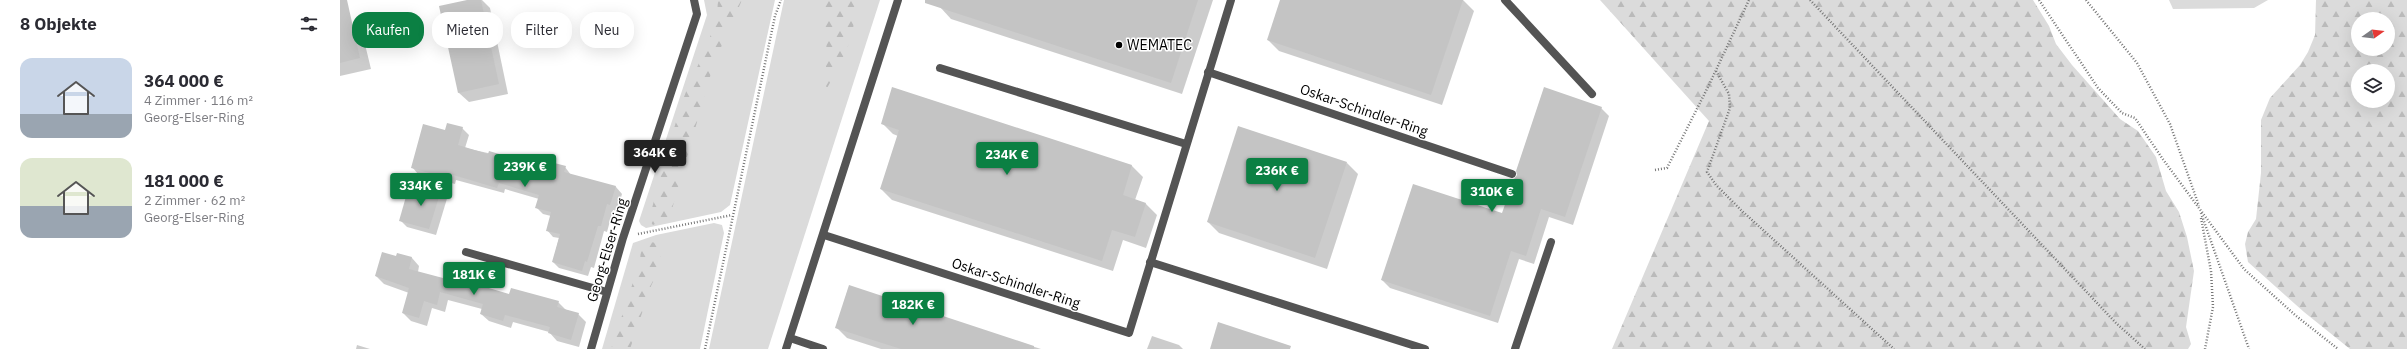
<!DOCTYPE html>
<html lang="de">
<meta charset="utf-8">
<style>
body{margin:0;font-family:"IBM Plex Sans",sans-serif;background:#f7f7f7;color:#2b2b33;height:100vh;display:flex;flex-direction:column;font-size:15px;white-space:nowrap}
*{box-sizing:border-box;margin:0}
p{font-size:13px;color:#7c7c81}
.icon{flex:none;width:22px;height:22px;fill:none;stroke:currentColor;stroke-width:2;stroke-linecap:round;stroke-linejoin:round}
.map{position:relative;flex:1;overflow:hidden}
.details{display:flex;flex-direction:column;background:#fff;width:340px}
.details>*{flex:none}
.top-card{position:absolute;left:12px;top:12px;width:380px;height:36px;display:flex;gap:8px}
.needle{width:26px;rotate:76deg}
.tools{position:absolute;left:2011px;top:12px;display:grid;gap:8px}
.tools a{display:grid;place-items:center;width:44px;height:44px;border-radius:50%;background:#fff;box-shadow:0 4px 16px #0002;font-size:20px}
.price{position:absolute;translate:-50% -34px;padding:0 9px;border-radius:4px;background:#0b8043;color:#fff;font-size:13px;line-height:26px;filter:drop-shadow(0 1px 2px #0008)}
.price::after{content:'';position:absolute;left:50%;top:24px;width:12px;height:9px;margin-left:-6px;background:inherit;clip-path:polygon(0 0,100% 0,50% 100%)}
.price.current{background:#222;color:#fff}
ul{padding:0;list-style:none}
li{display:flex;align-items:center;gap:12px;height:100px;padding:0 20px}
li span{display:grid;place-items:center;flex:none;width:112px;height:80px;border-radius:12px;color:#555}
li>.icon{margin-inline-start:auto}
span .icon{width:48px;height:48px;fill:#fffc;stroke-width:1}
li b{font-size:17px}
h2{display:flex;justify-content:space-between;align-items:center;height:48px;padding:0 20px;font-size:17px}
.tag{padding:0 14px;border-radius:16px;background:#fff;box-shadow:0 4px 16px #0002;font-size:14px;line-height:36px}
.tag.current{background:#0b8043;color:#fff}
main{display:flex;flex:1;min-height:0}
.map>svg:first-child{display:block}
.green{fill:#dbdbdb}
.forest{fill:url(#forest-firs);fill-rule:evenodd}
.shadow{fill:#0003}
.building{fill:#c4c4c4}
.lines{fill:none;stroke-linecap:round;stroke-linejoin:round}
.path{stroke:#767676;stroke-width:2.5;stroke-dasharray:1 2;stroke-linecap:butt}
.lane{stroke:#545454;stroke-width:8}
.street{stroke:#545454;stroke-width:8}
.poi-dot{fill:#000;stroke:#fff;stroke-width:1.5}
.labels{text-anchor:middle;stroke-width:3;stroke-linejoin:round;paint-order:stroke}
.poi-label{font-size:14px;fill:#000;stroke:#fff;text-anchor:start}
.street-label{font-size:14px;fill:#000;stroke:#fff}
</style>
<main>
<section class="details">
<h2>8 Objekte<svg class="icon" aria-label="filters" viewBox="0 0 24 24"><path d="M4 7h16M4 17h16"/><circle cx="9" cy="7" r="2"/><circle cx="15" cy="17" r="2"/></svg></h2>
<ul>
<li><span style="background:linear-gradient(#c9d6e8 70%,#9aa5b1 0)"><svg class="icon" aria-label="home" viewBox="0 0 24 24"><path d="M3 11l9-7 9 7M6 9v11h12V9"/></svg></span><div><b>364 000 €</b><p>4 Zimmer · 116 m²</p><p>Georg-Elser-Ring</p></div></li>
<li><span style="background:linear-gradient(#dfe7d0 60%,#9aa5b1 0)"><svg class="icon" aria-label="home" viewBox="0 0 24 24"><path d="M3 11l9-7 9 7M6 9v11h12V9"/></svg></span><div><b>181 000 €</b><p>2 Zimmer · 62 m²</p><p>Georg-Elser-Ring</p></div></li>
</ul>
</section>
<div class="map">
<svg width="2067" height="349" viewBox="0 0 2067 349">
<defs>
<pattern id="forest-firs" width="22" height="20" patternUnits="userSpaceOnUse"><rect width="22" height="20" fill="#dbdbdb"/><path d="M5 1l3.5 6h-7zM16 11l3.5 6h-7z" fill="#bababa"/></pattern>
</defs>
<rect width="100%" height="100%" fill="#fff"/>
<g class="green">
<path d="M364,0H435L390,205L381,212L306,228L301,225L299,221L367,15Z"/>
<path d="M444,0H540L428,349H369Z"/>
<path d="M1829,0H1928L1914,8L1833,9Z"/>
<path d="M374,223L382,225L384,233L360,349H262L293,243L316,235Z"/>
</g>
<g class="forest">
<path d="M378,0H402L374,63L330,216L313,225L309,220C319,181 329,142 342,103C353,70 377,36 378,0Z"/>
<path d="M477,0H514C519,30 502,63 487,88L485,84C487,52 489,31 477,0Z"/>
<path d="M1260,0H1693L1709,26L1716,44L1732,65L1780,119L1798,131L1816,157L1826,191L1839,212L1847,237L1854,271L1846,327L1851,344L1848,349H1272L1369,121Z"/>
<path d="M1976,0H2067V349H2010L1964,312L1908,262L1905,244L1908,232L1916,219L1921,173V120L1930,98L1960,65L1968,52L1975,35ZM2018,19H2048V49H2018ZM2018,71H2048V101H2018Z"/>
<path d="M309,242L318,243L322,263L311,286L290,349H271L300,261L301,249Z"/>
</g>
<g class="shadow">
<path d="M132,0H142L150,8L168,94L129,102L119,93L100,7Z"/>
<path d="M602,0H873L842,94L611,19L600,7Z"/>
<path d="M941,0H1123L1134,11L1102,105L939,51L928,40Z"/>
<path d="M12,25L23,36L31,69L0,76V28Z"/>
<path d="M553,88L792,166L803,177L795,200L806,204L817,215L806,248L783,240L773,271L552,200L541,189L558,136L553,134L542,123Z"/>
<path d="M1261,108L1269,116L1233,225L1209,217L1194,264L1179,259L1158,323L1050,288L1042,280L1163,214Z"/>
<path d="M122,128L129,135L125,148L166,157L172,163L169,173L225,167L231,175L276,187L282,194L277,211L273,210L267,232L264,231L254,268L251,267L248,276L219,268L213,262L219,238L213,237L207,230L211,216L203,214L196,207L199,199L165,189L164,193L116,180L115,184L78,174L72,167L106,131Z"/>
<path d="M1007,163L1018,174L987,269L879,233L868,222Z"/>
<path d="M102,185L109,192L96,235L67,227L60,220Z"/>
<path d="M56,257L72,258L79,266L78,272L104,280L108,265L135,273L143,281L141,287L170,295L218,302L226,310L238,314L246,322L239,347L217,341L209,332L173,322L171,328L149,321L141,314L142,309L108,300L105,312L92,308L87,326L71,321L63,313L69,293L44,284L36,276Z"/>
<path d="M509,287L701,349H541L507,338L496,327Z"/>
<path d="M812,336L839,345L843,349H807Z"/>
<path d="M17,345L30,349H16Z"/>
</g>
<g class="building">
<path d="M0,0H7L20,58L0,63Z"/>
<path d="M127,0H141L159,84L118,93L99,6Z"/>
<path d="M585,0H858L831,83L585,3Z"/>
<path d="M940,0H1123L1091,95L927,40Z"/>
<path d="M552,87L792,165L783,195L806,203L795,237L772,230L762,261L540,189L559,130L541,124Z"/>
<path d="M1204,87L1262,107L1225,217L1201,209L1186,256L1171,251L1150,316L1041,280L1073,184L1162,213L1174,179L1177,175L1176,171Z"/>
<path d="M107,123L123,127L118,145L148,154L149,151L166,156L160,177L195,158L226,166L224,172L276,186L270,205L267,204L261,226H258L247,262L245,261L242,271L212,262L220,234L206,231L211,212L195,208L199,195L159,183L157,188L110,174L108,178L71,168L83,124L105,130Z"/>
<path d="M898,126L1007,162L975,258L867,222Z"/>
<path d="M103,184L89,229L59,221L67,193Z"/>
<path d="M42,252L56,256L57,253L72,257L69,269L103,278L108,264L135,272L132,283L169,294L171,288L219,301L217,307L239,313L231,340L208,333L210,327L165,315L163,321L140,314L143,304L100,292L97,305L84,301L79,318L62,313L69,288L35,276Z"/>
<path d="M509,285L694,346V349H561L495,328Z"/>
<path d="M878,322L951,346L950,349H870Z"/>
</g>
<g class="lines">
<g class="path">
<path d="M1470,0L1776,323L1805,349"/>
<path d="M1699,0L1758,88L1782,113L1795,118L1822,158L1904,269L1955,315L1998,349"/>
<path d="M1746,0L1797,63L1830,124L1859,206"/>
<path d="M1376,71L1389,94L1390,108L1367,172L1376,185L1401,210L1554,349"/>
<path d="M1315,170L1327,168L1369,85L1409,0"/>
<path d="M1861,213L1909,349"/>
<path d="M1861,218L1871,271L1873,307L1865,349"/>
<path d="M298,234L392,215"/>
<path d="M365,349L435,16L441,0"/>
</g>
<g class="lane">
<path d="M1165,0L1252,94"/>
<path d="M600,68L846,144"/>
<path d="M868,72L1172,174"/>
<path d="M484,235L789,333L891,0"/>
<path d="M126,252L267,292"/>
<path d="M810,262L1085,349"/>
<path d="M450,338L483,349"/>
<path d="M446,349L558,0"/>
<path d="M1175,349L1211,242"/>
</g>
<path class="street" d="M251,349L283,238L357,14L354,0"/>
</g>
<circle class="poi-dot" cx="779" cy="45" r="4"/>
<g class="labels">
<g class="poi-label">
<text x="787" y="50">WEMATEC</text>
</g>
<g class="street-label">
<text transform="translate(1024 110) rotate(19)" y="5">Oskar-Schindler-Ring</text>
<text transform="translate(267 250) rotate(-73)" y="5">Georg-Elser-Ring</text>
<text transform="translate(676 283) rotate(18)" y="5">Oskar-Schindler-Ring</text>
</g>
</g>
</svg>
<div class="tools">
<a><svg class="needle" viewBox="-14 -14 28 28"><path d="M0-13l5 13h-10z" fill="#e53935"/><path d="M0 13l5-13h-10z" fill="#7c7c81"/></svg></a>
<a><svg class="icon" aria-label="layers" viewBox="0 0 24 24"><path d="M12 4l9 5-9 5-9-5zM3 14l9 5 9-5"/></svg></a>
</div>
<b class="price current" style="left:315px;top:174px">364K €</b>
<b class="price" style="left:667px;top:176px">234K €</b>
<b class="price" style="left:185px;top:188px">239K €</b>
<b class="price" style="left:937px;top:192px">236K €</b>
<b class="price" style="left:81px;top:207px">334K €</b>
<b class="price" style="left:1152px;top:213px">310K €</b>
<b class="price" style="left:134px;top:296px">181K €</b>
<b class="price" style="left:573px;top:326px">182K €</b>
<div class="top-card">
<a class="tag current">Kaufen</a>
<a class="tag">Mieten</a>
<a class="tag">Filter</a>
<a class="tag">Neu</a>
</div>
</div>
</main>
